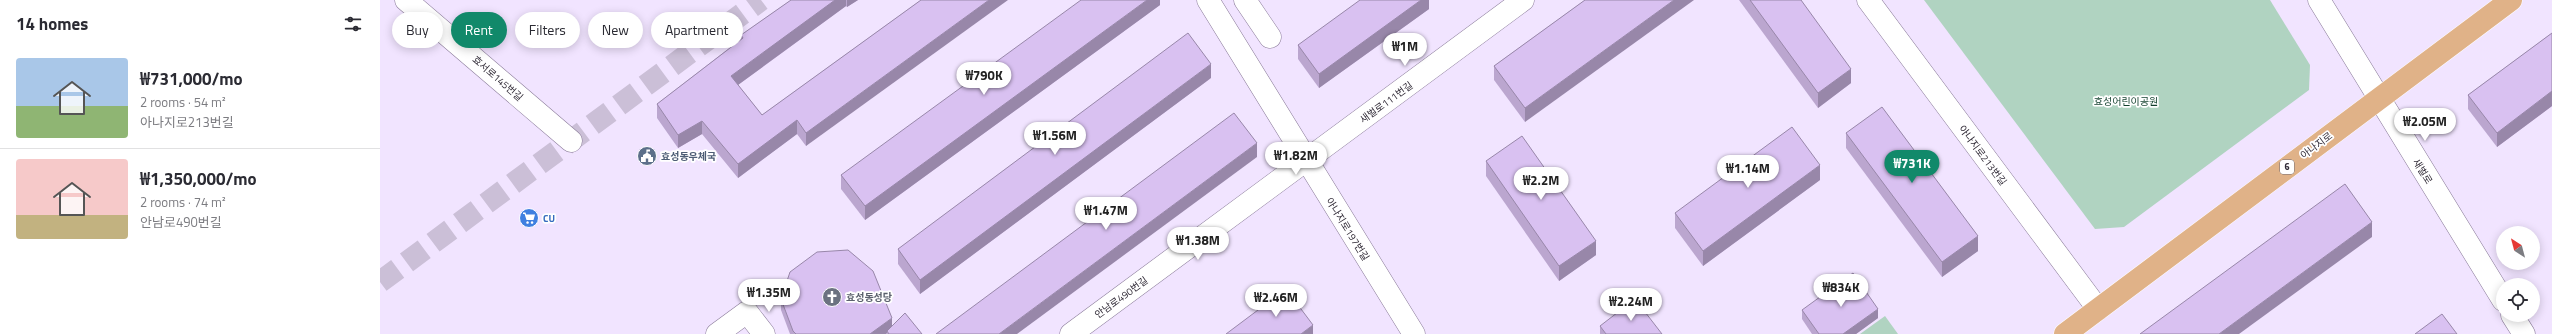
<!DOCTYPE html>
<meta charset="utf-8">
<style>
body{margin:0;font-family:"Titillium Web","Noto Sans KR",sans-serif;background:#f7f7f7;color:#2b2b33;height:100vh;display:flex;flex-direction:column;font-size:15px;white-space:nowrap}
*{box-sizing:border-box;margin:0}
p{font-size:13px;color:#7c7c81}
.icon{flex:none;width:22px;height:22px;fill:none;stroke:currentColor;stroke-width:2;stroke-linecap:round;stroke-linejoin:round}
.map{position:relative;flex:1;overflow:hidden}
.sheet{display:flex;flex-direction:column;background:#fff;width:380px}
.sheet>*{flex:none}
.guide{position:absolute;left:12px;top:12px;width:380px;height:36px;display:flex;gap:8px}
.needle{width:26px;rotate:324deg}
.fabs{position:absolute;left:2116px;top:226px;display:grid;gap:8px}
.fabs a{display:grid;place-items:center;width:44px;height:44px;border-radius:50%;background:#fff;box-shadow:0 2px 10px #0003;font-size:20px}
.price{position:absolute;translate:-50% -34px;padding:0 9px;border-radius:14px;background:#fff;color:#222;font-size:13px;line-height:26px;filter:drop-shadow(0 1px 2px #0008)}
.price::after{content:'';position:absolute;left:50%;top:24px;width:12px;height:9px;margin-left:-6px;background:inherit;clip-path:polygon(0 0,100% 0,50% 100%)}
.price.selected{background:#11896a;color:#fff}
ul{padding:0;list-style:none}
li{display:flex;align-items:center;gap:12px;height:100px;padding:0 16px}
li+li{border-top:1px solid #e1e1e2}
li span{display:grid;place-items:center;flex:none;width:112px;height:80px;border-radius:4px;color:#555}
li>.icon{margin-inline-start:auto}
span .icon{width:48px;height:48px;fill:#fffc;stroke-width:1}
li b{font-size:17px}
h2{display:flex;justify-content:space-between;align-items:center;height:48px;padding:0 16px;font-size:17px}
.tag{padding:0 14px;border-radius:18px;background:#fff;box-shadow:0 2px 10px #0003;font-size:14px;line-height:36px}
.tag.selected{background:#11896a;color:#fff}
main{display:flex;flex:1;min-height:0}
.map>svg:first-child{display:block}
.green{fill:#b0d3c1}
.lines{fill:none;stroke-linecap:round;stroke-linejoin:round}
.minor-tunnel{stroke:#cbbfd7;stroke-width:22;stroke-dasharray:22 11;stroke-linecap:butt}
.minor-casing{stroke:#8a7b99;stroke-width:23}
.major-casing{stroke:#fff;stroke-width:23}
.minor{stroke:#fff;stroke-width:22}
.major{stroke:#e0b288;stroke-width:22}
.wall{fill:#bba6cf}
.shaded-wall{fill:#9887a9}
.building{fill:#d9c1f1;stroke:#9887a9}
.labels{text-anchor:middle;stroke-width:3.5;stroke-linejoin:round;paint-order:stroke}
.shield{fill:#fff;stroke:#6f6b73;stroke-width:1}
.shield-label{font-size:9px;font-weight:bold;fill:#312b37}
.street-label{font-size:10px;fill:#312b37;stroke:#fff}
.park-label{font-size:10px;fill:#113f2c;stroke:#fff}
.service-label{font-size:10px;font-weight:bold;fill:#4e5e75;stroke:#fff;text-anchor:start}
.shop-label{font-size:10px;font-weight:bold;fill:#366cbe;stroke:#fff;text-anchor:start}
.worship-label{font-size:10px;font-weight:bold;fill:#5b616d;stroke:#fff;text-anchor:start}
</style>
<main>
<section class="sheet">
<h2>14 homes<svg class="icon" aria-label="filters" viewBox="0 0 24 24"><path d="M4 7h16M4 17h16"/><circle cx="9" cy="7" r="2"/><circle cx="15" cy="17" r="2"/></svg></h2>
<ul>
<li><span style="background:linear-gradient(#a9c7e8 60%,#8fb573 0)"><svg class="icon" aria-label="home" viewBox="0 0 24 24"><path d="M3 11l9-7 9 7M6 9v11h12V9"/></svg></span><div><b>₩731,000/mo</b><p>2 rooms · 54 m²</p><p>아나지로213번길</p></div></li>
<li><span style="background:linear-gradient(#f6c9c9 70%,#c2b280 0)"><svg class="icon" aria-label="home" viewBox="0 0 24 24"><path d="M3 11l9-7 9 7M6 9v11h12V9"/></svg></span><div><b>₩1,350,000/mo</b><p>2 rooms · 74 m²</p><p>안남로490번길</p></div></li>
</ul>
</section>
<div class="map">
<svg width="2172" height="334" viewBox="0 0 2172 334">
<rect width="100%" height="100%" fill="#f1e4ff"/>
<g class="green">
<path d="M1544,0H1890L1930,65L1929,90L1744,227L1715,229Z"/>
<path d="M1505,316L1518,334H1480Z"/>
</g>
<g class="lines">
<path class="minor-tunnel" d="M0,282L381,0"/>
<defs>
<g id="minor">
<path d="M26,0L191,141"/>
<path d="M828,0L1034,334"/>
<path d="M865,0L890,37"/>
<path d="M1488,0L1718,309"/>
<path d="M1939,0L2123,300"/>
<path d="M2132,315L2144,334"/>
<path d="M337,334L367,312L384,334"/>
<path d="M691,334L1143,0"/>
</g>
<path id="major" d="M1685,334L2131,0"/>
</defs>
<use href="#minor" class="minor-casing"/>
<use href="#major" class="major-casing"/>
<use href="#minor" class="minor"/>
<use href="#major" class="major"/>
</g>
<g class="wall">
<path d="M411,0H478L467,7L466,6L358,85L382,115L541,0L426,146L417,134L358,178L322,134L298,148L277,118V104L361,39V35Z"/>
<path d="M780,0V5L485,220L461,189V175Z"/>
<path d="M1049,0V9L939,88L918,59V45Z"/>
<path d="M1205,0L1145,122L1114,80V66Z"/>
<path d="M1359,0H1421L1471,83L1438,108Z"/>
<path d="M2172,33V106L2117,147L2088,109V95Z"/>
<path d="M831,78L540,294L518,264V249Z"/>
<path d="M1466,133L1598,251L1562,277L1466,148Z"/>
<path d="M1106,161L1216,255L1179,281L1106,176Z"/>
<path d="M1440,180L1323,266L1295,228V213Z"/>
<path d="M401,299L512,326L542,334H507V333L506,334H410L401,310Z"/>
<path d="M1422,310L1498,318L1476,334H1432L1422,319Z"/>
<path d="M1220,326L1282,334H1220Z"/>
</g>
<g class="shaded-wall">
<path d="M455,0H466V6L351,90V76Z"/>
<path d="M467,0H478L467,7Z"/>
<path d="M609,0H628L426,146V133Z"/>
<path d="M767,0H780V5L485,220V206Z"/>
<path d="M1041,0H1049V9L939,88V74Z"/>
<path d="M1294,0H1314L1145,122V108Z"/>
<path d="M831,64V78L540,294V280Z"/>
<path d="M1471,69V83L1438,108V93Z"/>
<path d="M2172,91V106L2117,147V133Z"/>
<path d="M417,120V134L358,178V164Z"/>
<path d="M322,121V134L298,148V135Z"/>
<path d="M877,143V157L637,334H619Z"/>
<path d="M1440,165V180L1323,266V251Z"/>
<path d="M1992,222V237L1859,334H1839Z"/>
<path d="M1598,236V251L1562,277V262Z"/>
<path d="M1216,241V255L1179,281V266Z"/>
<path d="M1498,309V318L1476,334H1463Z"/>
<path d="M512,318V330L507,331V333L506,334H490Z"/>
<path d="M933,325V334H921Z"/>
</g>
<g class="building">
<path d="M411,0H455L351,76L382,115L541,0H609L426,133L417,120L358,164L322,121L298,135L277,104L363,38L361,35Z"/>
<path d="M701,0H767L485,206L461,175Z"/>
<path d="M980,0H1041L939,74L918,45Z"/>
<path d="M1205,0H1294L1145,108L1114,66Z"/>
<path d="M1370,0H1421L1471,69L1438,93Z"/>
<path d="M808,33L831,64L540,280L518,249Z"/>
<path d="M2172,33V91L2117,133L2088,95Z"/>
<path d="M1502,107L1598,236L1562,262L1466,133Z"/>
<path d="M854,113L877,143L619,334H556Z"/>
<path d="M1412,127L1440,165L1323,251L1295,213Z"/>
<path d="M1142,136L1216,241L1179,266L1106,161Z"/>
<path d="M1965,184L1992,222L1839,334H1760Z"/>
<path d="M468,250L493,271L512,318L490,334H416L413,331L401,299L410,272L437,252Z"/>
<path d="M1473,273L1498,309L1463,334H1439L1422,310Z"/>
<path d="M906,289L933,325L921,334H846Z"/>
<path d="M1255,299L1282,334H1226L1220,326Z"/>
<path d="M525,313L542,334H509L507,331Z"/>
<path d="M2062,314L2077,334H2035Z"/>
</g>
<defs>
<symbol id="civic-disc" viewBox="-11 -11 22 22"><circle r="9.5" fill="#5c6f8a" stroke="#fff"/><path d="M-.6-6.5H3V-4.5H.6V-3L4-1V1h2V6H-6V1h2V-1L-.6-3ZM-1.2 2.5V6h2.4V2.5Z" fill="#fff"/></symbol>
<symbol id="supermarket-disc" viewBox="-11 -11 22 22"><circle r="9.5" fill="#3f7fe0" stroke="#fff"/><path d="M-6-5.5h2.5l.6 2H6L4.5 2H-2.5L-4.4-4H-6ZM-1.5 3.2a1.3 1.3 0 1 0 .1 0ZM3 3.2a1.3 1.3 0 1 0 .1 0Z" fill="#fff"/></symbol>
<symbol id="church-disc" viewBox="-11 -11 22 22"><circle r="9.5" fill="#6b7280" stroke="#fff"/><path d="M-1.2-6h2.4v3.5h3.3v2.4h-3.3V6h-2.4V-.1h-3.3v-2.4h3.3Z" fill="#fff"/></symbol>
</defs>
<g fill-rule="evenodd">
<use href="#civic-disc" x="256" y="145" width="22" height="22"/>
<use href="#supermarket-disc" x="138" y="207" width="22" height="22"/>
<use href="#church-disc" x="441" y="286" width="22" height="22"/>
</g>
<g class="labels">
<rect class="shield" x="1900" y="160" width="14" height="14" rx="3"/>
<g class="shield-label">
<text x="1907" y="170">6</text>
</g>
<g class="street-label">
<text transform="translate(118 78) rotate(41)" y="4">효서로145번길</text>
<text transform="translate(1006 102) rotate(-36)" y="4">새벌로111번길</text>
<text transform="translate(1936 145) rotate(-37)" y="4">아나지로</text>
<text transform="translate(1603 155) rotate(53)" y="4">아나지로213번길</text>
<text transform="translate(2043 171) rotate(58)" y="4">새벌로</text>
<text transform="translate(968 229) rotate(58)" y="4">아나지로197번길</text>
<text transform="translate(741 297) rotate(-36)" y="4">안남로490번길</text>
</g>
<g class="park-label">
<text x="1746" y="105">효성어린이공원</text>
</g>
<g class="service-label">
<text x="281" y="160">효성동우체국</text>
</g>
<g class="shop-label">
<text x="163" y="222">CU</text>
</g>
<g class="worship-label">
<text x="466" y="301">효성동성당</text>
</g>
</g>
</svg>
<div class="fabs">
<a><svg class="needle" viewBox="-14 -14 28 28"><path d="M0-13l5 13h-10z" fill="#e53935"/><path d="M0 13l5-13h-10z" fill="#7c7c81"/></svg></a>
<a><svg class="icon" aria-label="locate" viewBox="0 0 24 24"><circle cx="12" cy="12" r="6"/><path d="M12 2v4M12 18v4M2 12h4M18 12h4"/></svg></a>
</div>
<b class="price" style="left:1025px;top:67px">₩1M</b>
<b class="price" style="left:604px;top:96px">₩790K</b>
<b class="price" style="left:2045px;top:142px">₩2.05M</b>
<b class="price" style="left:675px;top:156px">₩1.56M</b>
<b class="price" style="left:916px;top:176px">₩1.82M</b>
<b class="price selected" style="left:1532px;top:184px">₩731K</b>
<b class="price" style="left:1368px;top:189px">₩1.14M</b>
<b class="price" style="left:1161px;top:201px">₩2.2M</b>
<b class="price" style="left:726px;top:231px">₩1.47M</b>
<b class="price" style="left:818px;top:261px">₩1.38M</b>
<b class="price" style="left:1461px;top:308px">₩834K</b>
<b class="price" style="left:389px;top:313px">₩1.35M</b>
<b class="price" style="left:896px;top:318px">₩2.46M</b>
<b class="price" style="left:1251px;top:322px">₩2.24M</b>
<div class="guide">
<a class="tag">Buy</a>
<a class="tag selected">Rent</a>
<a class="tag">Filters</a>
<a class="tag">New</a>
<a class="tag">Apartment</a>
</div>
</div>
</main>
